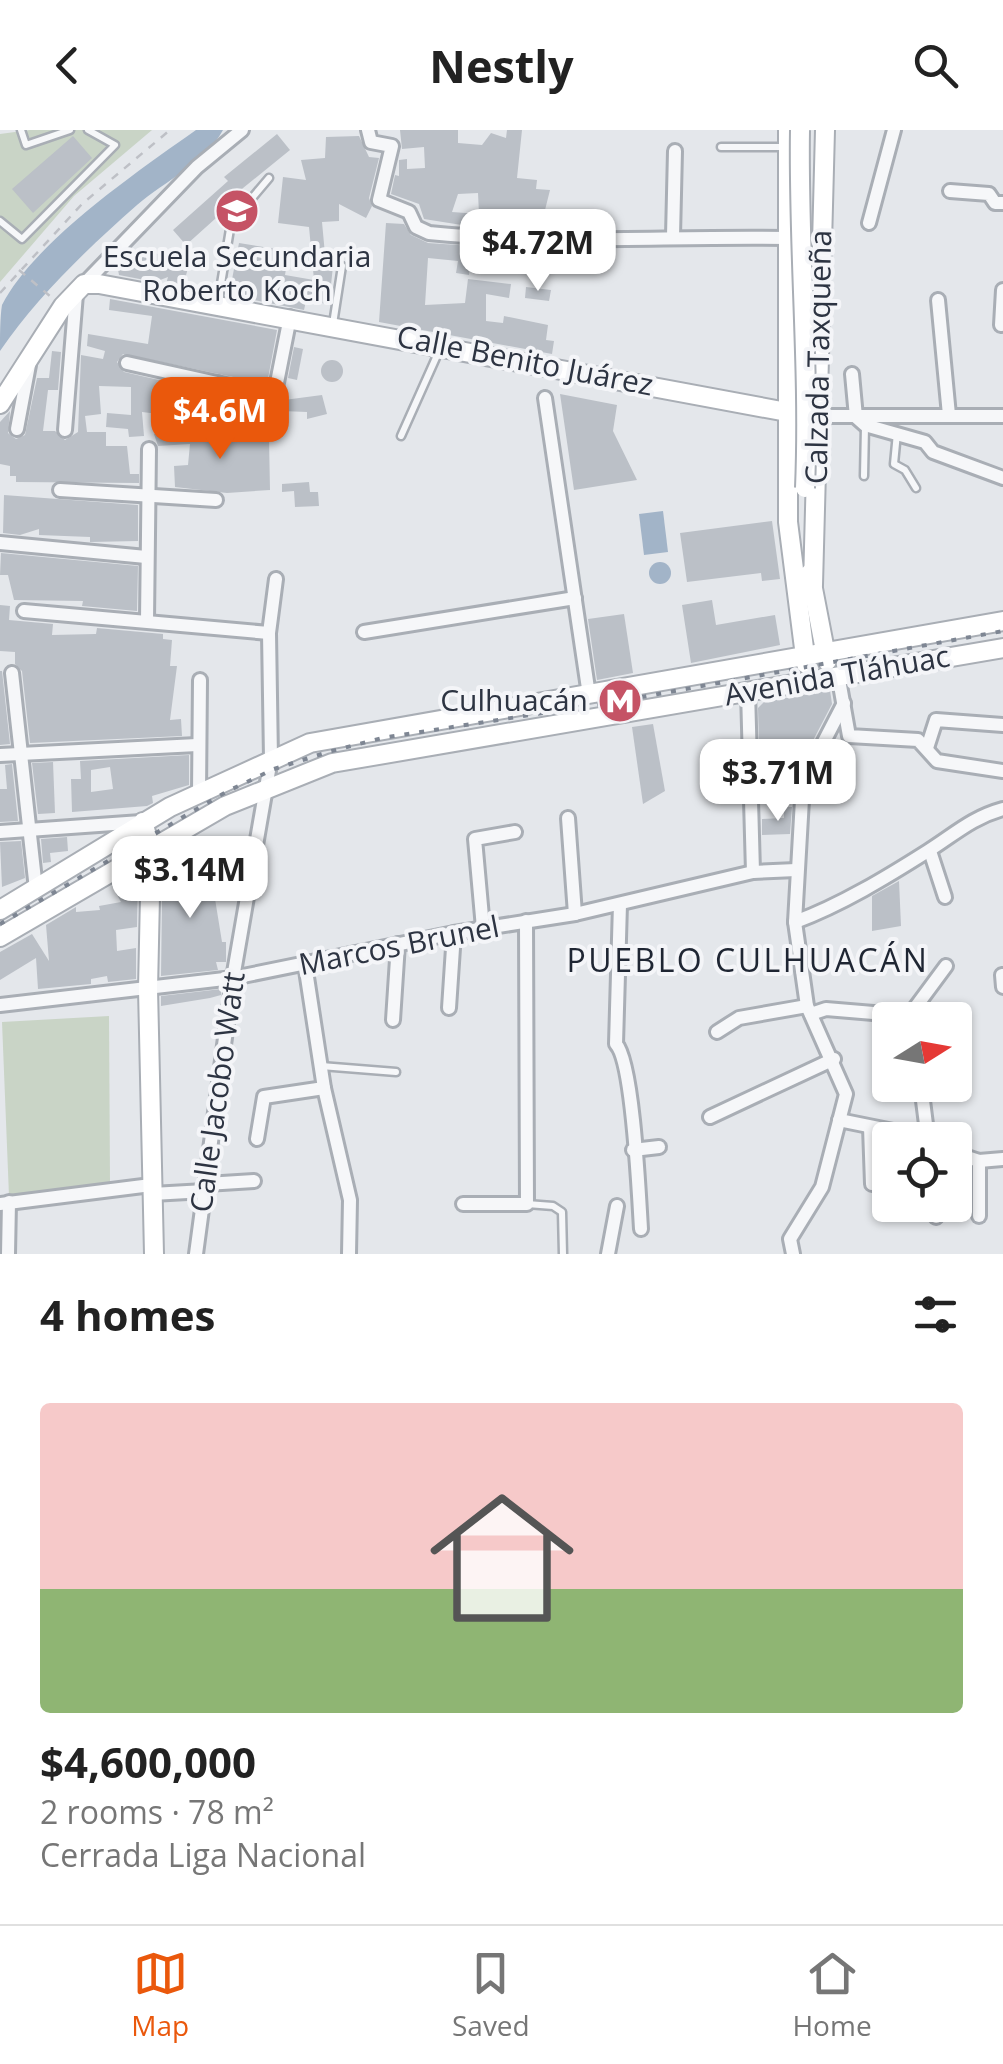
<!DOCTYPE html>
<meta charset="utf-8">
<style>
body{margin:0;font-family:"Open Sans",sans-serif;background:#f6f6f6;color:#222;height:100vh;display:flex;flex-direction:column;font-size:38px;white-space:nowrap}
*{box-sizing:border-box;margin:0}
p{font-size:32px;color:#767676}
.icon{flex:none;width:55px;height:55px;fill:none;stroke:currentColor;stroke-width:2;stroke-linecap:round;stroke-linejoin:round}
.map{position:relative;height:1124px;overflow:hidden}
.side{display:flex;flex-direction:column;background:#fff;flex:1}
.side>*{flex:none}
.needle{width:65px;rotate:79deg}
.buttons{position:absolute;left:872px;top:872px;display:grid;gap:20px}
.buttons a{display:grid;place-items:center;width:100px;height:100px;border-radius:10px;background:#fff;box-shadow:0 2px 8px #0004;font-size:50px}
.price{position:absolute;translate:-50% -85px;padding:0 22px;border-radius:20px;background:#fff;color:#222;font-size:32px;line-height:65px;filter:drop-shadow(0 2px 5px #0008)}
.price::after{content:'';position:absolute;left:50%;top:60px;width:30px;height:22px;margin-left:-15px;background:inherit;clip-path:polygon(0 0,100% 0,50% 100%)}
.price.on{background:#ea580c;color:#fff}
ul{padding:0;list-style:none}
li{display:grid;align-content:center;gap:20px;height:530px;padding:0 40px}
li span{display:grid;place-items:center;height:310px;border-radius:10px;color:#555}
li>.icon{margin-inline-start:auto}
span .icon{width:180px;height:180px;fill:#fffc;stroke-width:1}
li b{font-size:42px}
h2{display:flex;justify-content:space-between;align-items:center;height:120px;padding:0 40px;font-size:42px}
header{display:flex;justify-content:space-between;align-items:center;height:130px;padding:0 40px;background:#fff;font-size:45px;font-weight:700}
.tabs{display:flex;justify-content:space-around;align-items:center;height:140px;border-top:2px solid #e0e0e0;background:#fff;font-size:28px;color:#767676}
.tabs a{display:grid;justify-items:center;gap:5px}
.tabs .on{color:#ea580c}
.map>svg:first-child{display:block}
.green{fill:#c9d4c6}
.water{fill:#a2b4c8}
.building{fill:#bbc0c7;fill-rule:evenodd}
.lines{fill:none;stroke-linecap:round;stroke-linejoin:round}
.lane-casing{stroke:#a9aeb5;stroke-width:11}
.street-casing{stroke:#a9aeb5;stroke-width:18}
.secondary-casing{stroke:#a9aeb5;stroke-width:22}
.path{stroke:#bec0c6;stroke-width:2.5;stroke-dasharray:8 8;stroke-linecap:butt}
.lane{stroke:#f6f7f9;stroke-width:6}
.street{stroke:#f6f7f9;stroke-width:12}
.secondary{stroke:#fff;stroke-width:18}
.rail{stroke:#7e8693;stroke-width:4;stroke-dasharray:5 10;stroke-linecap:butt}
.secondary-bridge-casing{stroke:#a9aeb5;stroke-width:22;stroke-linecap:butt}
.secondary-bridge{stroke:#fff;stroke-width:18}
.labels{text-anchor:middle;stroke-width:8;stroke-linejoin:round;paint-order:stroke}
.poi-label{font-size:30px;fill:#2d3442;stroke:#f4f5f8}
.street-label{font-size:30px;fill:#2d3442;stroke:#f4f5f8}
.neighbourhood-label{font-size:32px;letter-spacing:2.5px;fill:#1f2633;stroke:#f4f5f8}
</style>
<header><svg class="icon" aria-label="back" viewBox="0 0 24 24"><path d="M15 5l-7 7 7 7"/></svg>Nestly<svg class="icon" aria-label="search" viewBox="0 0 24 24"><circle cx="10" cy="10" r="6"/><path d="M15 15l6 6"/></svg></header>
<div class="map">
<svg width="1003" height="1124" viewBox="0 0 1003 1124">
<rect width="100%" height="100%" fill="#e4e7eb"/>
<g class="green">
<path d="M30,0H152L74,66L0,152V4Z"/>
<path d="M109,886L110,1052L9,1066L2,892Z"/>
</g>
<g class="water">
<path d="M196,0H223C204,34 166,50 137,75C88,118 37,167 0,221C0,207 0,187 2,175C34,112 138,41 196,0Z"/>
<path d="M663,381L668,422L644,425L639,384Z"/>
<circle cx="660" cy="443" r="11"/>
</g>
<g class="building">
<path d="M400,0H458V13L482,15L491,3L506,8L507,0H522L517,48L537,50L536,59L550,60L541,96L502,98L469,92L468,96L424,89L419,74L391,64L395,45L399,46V30L407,29V39L425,38L424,17L402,19ZM478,63L479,84L452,82L458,64Z"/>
<path d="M277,4L290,20L232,67L235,71L186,115L173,100L228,51L224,47Z"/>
<path d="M73,6L92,28L33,83L12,59Z"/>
<path d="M359,6L369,27L379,28L369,68L372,76L366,88L339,74V91L322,92L326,135L333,136L329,174L306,171L304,180L229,165L239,113L289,121L285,145L314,150L309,97L278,93L283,47L306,50L301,30L325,28L326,7Z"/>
<path d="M386,93L404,94L411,105L428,113L549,121L553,140L470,135L469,145L456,143L458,131L428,128L425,175L465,173L468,149L511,154L509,168L486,164V191L503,193L504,186L548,195L546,210L554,211L552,224L379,192Z"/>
<path d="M132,119L190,130L183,157L166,154L168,147L155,152L119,145L117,134Z"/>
<path d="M526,157L551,160L549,171L525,168Z"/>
<path d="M110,169L277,200L267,254L123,224L117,232L124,242L207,261L208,290L142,282L144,306L129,307L128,299L106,297L107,283L131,285V257L99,256L101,284L85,286L87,302H106V316H127L130,344H139V353L16,352V346H10V336L0,334V292L10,281L8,303L16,309L25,305L37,248H49L52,221L61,222L58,260H48L43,301H55L65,310L78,302L81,225L103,229L105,221L87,216L88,204L148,214L152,186L109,180Z"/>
<path d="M294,217L303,219L297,250L288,248Z"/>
<circle cx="332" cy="241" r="11"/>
<path d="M560,264L617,275L613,301L637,350L574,360Z"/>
<path d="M322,265L327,284L307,289V282L282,281L284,270Z"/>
<path d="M227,266L233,267V280H254V292L227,291Z"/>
<path d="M220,298L221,310L269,309L270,360L227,363L175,357L174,336L188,335L190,314L158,316L154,304Z"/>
<path d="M309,352L310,362H318L319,376L295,377L294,361L282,362V354Z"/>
<path d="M4,365L138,375V411L90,412V407L39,405V399L20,405L3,403Z"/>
<path d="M772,391L780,449L762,451L761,443L687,452L680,403Z"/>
<path d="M1,423L138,436L137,481L82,476L83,471L14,470L8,445H0Z"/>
<path d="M712,470L716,495L775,485L780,515L691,533L682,475Z"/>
<path d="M0,475L10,476L9,490L53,494L52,505L96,504L97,498L163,504V509L172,510L170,536H177L170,590L181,589L182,606L30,613L22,541L15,534V522L0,521Z"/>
<path d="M624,484L633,543L597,550L588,489Z"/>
<path d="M0,541H2L10,614L0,615Z"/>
<path d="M830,560L832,574L794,647L760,648L758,578L764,572Z"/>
<path d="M653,594L665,661L643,674L632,597Z"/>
<path d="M189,625V655L152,666L153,673L147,676L72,682L71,649H81L80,631ZM110,637L113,659L91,662V640Z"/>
<path d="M53,632L55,683L38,684L32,633Z"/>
<path d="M12,634L18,691L0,692V659H7L5,635Z"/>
<path d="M784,677H792L790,704L762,705V689L784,688Z"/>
<path d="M199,706L204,708L207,721L194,724L191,710Z"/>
<path d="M67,707L68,721L50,723L51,732L43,733L41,709Z"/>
<path d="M21,711L25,748L2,757L0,712Z"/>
<path d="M186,719V743L210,738L222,812H226V832H216L218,840L161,846L162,771L178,770L176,748L163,749V726Z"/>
<path d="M138,741L137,797L116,800L117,821L136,818V849L108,852L107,846L91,849V854L38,859L36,828L0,850V822L32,804L49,831L46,795L76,777V782L100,780L99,776L121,772L112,756Z"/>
<path d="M899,751L901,796L872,801V766Z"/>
<path d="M221,859V865L210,868L161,876V866Z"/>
</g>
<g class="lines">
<defs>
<g id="lane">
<path d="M21,0L26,15L70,0"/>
<path d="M721,17H787"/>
<path d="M0,91L22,109L115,15L88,0"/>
<path d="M218,172L231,93L269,48"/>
<path d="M333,194L342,136"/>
<path d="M897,303L894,334L905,340L916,358"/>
<path d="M401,306L439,221"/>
<path d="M864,346L865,296"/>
<path d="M321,936L396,942"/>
<path d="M527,1074L553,1076L562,1082L563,1124"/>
</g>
<g id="street">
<path d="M368,0L371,12L392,16L379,70L409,82L416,97L429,103C549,115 667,106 787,108"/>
<path d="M950,61L989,64L995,73H1003"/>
<path d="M869,93L894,0"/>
<path d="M673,106L675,21"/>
<path d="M84,154L197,37L242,0"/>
<path d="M938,170L949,285"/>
<path d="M1001,195L1003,160"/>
<path d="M127,233L275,266"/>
<path d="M852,244L856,287L865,295L925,312L933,322L1003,348"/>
<path d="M217,253L218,288"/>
<path d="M545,268L589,565"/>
<path d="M819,286H1003"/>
<path d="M269,293L290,187"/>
<path d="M17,299L29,235"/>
<path d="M65,300L76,164"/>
<path d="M60,360L216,370"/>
<path d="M0,413L146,427"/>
<path d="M24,481L269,503"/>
<path d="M147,490L149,319"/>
<path d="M364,502L575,468"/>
<path d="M12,543L36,759"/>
<path d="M838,544L849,606L918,610L937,631L1003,641"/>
<path d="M748,561L753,742"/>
<path d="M927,618L936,590L1003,595"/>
<path d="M0,625L197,615"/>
<path d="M199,663L200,550"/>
<path d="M568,688L575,784"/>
<path d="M0,702L141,692"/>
<path d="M930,721L945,767"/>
<path d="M620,774L616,914C633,932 639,1067 641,1099"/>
<path d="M795,792C841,775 887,747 928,721C955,704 971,688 1003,679"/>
<path d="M483,798L475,709L515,702"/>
<path d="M305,834L324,958L350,1070L349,1124"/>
<path d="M1002,845L1003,857"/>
<path d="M0,875L233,848L454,803L575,784L753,742L796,740"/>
<path d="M449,878L454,803"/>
<path d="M811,884L826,879L909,886L946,836"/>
<path d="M393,890L398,814"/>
<path d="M717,902L739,888L807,876"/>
<path d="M921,955L928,1010"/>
<path d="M710,987L834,929"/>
<path d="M839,990L928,1008"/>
<path d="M870,997L872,1054"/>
<path d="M257,1009L264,967L324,958"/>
<path d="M633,1020L659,1017"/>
<path d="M955,1023L979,1031L1003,1029"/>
<path d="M206,1054L254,1051"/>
<path d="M152,1064L205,1061"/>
<path d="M0,1074L151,1055"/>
<path d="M463,1074H527L526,791"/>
<path d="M935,1075L936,1087"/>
<path d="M979,1086V1031"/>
<path d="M8,1124L9,1072"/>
<path d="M196,1124L233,848L271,629L269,503L276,449"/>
<path d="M608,1124L617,1076"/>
<path d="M793,1124L790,1109L822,1057L846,964L807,876L795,792L803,652L844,573"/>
</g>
<g id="secondary">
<path d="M788,0V392L806,534"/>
<path d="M0,274L63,176L84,154H99L787,282"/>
<path d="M810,443L827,531"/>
<path d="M813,455L825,0"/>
<path d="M143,692L151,719L148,859L154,1124"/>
<path d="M0,780L170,677L310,613L1003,491"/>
<path d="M0,807L225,676L332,633L1003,518"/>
</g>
</defs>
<use href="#lane" class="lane-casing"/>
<use href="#street" class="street-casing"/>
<use href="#secondary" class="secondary-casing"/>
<g class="path">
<path d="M19,140L51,167"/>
<path d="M0,163L82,74L170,0"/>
</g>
<use href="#lane" class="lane"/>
<use href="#street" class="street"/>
<use href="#secondary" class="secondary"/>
<path class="rail" d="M0,794L226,662L274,639L328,622L382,608L620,571L1003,501"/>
<defs>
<path id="secondary-bridge" d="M800,0C798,120 810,238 805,358"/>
</defs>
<use href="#secondary-bridge" class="secondary-bridge-casing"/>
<use href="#secondary-bridge" class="secondary-bridge"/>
</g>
<defs>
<symbol id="school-disc" viewBox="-11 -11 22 22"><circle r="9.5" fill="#c55365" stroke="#f4f5f8"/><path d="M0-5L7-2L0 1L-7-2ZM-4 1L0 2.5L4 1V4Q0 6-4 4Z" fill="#fff"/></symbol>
<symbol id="metro-disc" viewBox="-11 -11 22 22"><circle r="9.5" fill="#c55365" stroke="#f4f5f8"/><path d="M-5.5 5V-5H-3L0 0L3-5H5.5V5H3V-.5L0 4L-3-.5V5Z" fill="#fff"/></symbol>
</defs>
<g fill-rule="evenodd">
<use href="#school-disc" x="212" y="56" width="50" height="50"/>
<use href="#metro-disc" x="595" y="546" width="50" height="50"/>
</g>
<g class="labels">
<g class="poi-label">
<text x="237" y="137">Escuela Secundaria<tspan x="237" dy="34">Roberto Koch</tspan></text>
<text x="588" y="581" text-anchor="end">Culhuacán</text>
</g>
<g class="street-label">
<text transform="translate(819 227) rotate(-89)" y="10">Calzada Taxqueña</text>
<text transform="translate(525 231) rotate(11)" y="10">Calle Benito Juárez</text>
<text transform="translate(837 546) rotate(-10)" y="10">Avenida Tláhuac</text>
<text transform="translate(399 816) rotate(-11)" y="10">Marcos Brunel</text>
<text transform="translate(218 962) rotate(-82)" y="10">Calle Jacobo Watt</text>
</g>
<g class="neighbourhood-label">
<text x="748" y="842">PUEBLO CULHUACÁN</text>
</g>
</g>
</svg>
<div class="buttons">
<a><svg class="needle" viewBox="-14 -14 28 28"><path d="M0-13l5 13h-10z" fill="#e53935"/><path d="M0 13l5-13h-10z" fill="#767676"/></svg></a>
<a><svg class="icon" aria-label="locate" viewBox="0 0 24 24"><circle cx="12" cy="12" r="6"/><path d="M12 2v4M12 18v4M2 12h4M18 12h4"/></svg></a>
</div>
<b class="price" style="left:538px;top:164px">$4.72M</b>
<b class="price on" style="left:220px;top:332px">$4.6M</b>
<b class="price" style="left:778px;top:694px">$3.71M</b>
<b class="price" style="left:190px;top:791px">$3.14M</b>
</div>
<section class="side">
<h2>4 homes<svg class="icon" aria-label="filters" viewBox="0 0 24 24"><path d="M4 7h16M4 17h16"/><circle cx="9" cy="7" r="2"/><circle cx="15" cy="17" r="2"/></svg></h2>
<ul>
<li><span style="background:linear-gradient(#f6c9c9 60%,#8fb573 0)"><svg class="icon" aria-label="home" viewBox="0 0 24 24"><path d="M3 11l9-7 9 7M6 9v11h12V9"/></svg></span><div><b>$4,600,000</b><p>2 rooms · 78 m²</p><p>Cerrada Liga Nacional</p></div></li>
</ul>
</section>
<nav class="tabs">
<a class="on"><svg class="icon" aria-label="map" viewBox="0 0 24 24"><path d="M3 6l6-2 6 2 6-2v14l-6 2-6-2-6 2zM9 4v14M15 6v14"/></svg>Map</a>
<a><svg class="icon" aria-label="saved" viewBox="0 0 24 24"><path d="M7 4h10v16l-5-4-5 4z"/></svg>Saved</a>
<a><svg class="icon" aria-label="home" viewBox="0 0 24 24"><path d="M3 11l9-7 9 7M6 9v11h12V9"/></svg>Home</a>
</nav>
